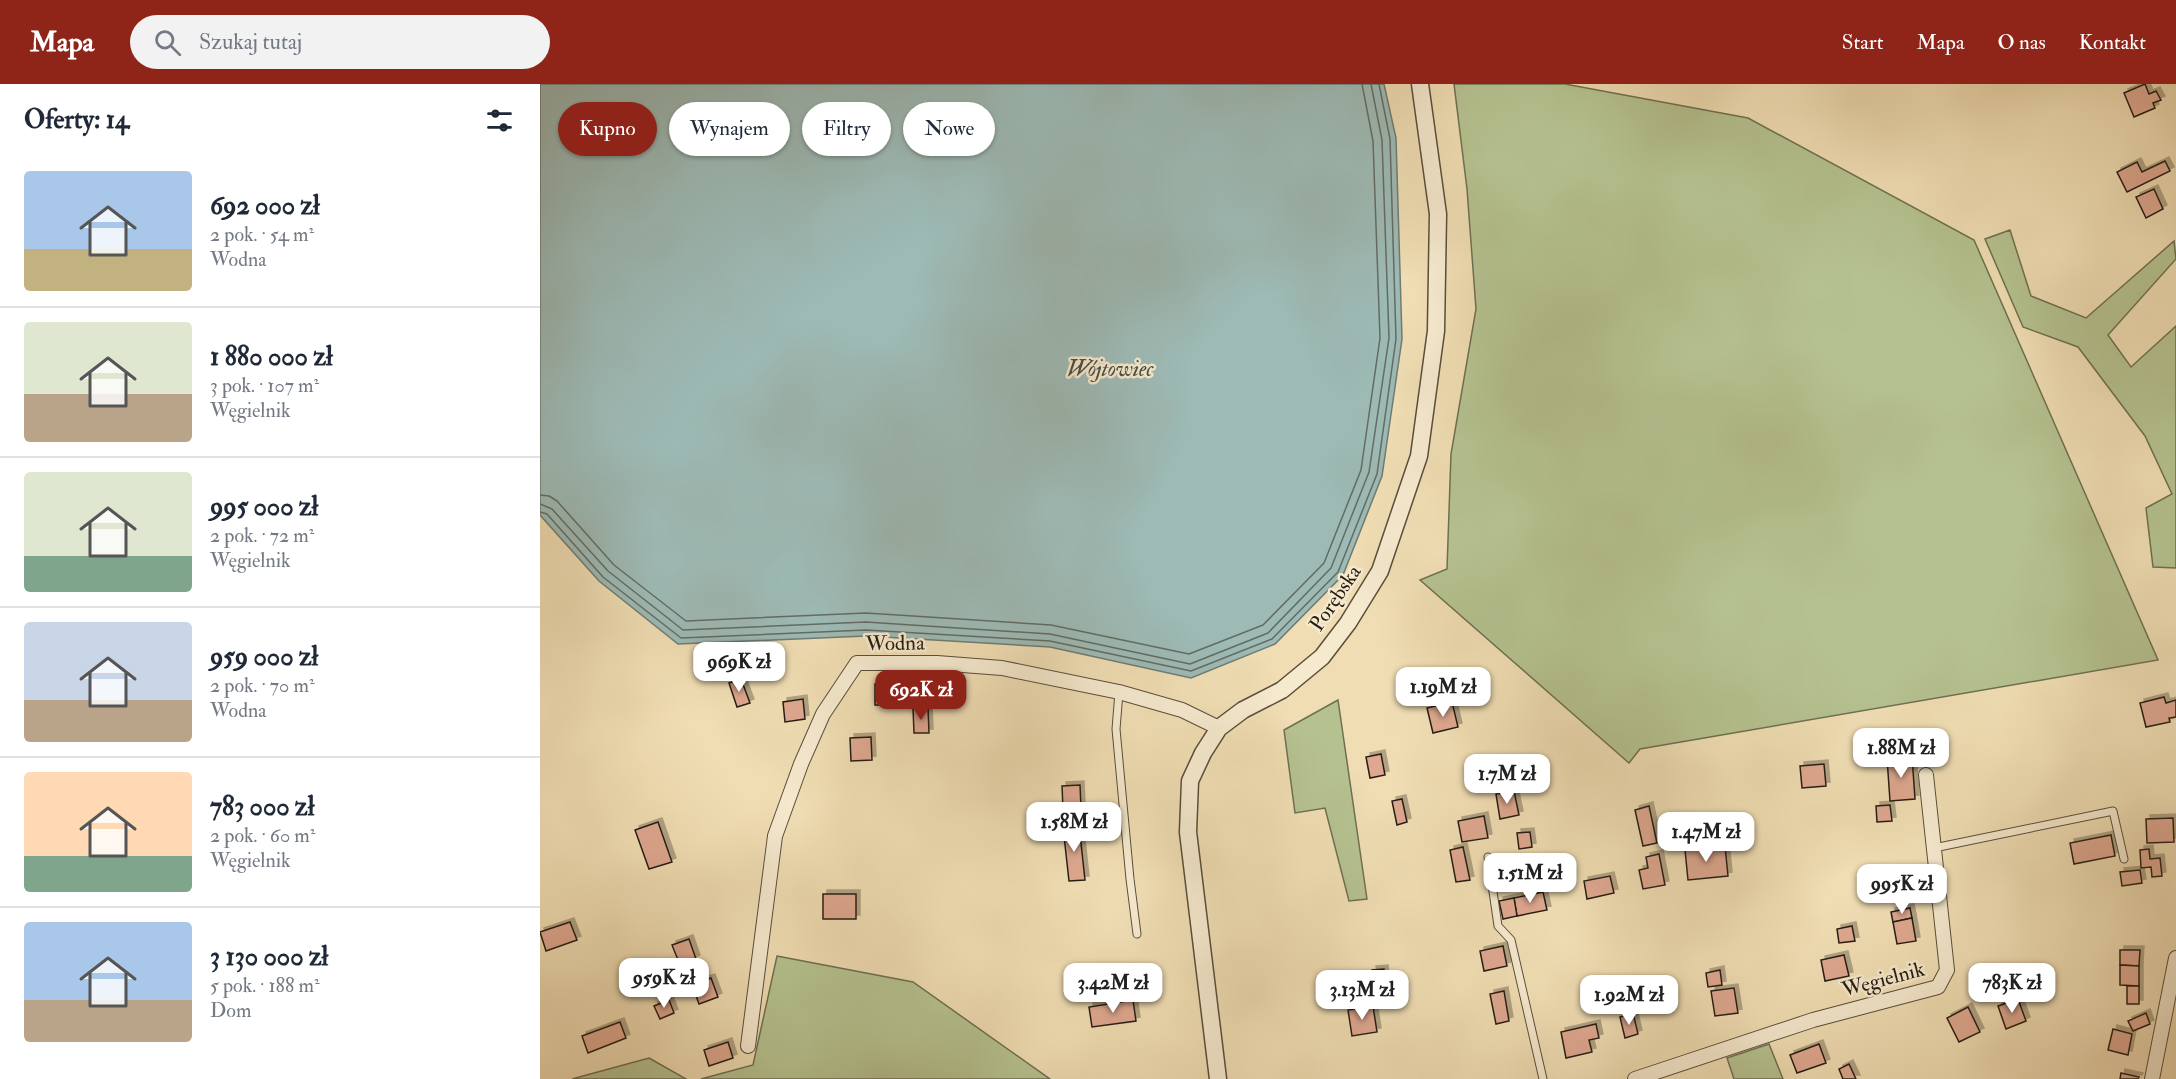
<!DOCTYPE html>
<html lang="pl">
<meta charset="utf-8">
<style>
body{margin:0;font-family:"IM FELL Double Pica",serif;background:#f2f2f3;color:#1f2937;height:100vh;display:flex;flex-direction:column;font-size:22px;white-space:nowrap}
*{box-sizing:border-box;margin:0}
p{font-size:20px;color:#747a83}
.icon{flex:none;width:33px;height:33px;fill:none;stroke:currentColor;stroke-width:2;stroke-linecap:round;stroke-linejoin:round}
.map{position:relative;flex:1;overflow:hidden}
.drawer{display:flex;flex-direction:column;background:#fff;width:540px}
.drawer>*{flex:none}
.top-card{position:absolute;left:18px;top:18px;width:570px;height:54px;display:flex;gap:12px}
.price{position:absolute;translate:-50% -51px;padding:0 14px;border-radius:12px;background:#fff;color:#222;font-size:20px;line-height:39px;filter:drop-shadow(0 2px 3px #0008)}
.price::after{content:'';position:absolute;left:50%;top:36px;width:18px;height:14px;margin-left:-9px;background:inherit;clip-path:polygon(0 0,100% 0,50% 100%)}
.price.active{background:#8f2418;color:#fff}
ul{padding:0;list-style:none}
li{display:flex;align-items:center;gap:18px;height:150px;padding:0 24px}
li+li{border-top:2px solid #e0e1e3}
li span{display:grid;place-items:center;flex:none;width:168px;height:120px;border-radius:6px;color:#555}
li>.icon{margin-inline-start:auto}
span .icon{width:72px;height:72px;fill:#fffc;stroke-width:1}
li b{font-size:26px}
h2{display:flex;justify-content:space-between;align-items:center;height:72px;padding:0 24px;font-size:26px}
.tag{padding:0 21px;border-radius:27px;background:#fff;box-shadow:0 2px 4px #0004;font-size:21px;line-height:54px}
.tag.active{background:#8f2418;color:#fff}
header{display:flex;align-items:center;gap:36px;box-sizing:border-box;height:84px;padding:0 30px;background:#8f2418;color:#fff}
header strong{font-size:28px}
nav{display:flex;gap:33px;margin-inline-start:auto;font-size:21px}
.search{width:420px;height:54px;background:#f2f2f3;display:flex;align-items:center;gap:15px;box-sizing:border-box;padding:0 21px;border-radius:33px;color:#747a83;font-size:22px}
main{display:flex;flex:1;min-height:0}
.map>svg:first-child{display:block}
.green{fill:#b5c290;stroke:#6e7052;stroke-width:1.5}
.water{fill:#9dbab5;stroke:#6e7c74;stroke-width:1.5}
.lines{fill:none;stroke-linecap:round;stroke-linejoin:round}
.shore{stroke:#626c64;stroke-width:1.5}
.building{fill:#dea890;stroke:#271e13;stroke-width:1.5;filter:url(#shadow)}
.service-casing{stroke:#594e3b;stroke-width:9}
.minor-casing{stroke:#594e3b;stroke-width:16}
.tertiary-casing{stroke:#594e3b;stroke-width:19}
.service{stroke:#f5e9ce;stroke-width:7}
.minor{stroke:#f5e9ce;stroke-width:14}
.tertiary{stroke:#f5e9ce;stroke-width:16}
.labels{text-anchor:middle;stroke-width:5;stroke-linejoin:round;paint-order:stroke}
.street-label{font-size:21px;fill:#271e13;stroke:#f5e9ce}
.water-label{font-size:22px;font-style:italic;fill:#4a4d44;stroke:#f5e9ce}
</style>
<header>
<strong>Mapa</strong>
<div class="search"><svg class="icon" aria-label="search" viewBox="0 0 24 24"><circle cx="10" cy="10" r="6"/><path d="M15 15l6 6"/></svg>Szukaj tutaj</div>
<nav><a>Start</a><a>Mapa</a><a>O nas</a><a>Kontakt</a></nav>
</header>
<main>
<section class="drawer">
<h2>Oferty: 14<svg class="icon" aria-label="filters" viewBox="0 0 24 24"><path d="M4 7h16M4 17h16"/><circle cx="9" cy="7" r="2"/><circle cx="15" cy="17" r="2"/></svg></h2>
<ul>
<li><span style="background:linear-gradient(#a9c7e8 65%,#c2b280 0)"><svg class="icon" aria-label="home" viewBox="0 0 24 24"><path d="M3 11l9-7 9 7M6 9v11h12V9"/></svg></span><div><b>692 000 zł</b><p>2 pok. · 54 m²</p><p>Wodna</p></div></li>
<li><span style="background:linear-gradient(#dfe7d0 60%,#b9a48a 0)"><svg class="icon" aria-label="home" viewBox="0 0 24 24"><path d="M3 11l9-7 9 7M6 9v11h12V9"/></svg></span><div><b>1 880 000 zł</b><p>3 pok. · 107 m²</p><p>Węgielnik</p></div></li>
<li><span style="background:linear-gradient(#dfe7d0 70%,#7fa58c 0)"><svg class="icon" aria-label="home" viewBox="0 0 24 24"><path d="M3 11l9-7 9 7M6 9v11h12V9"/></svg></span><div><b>995 000 zł</b><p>2 pok. · 72 m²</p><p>Węgielnik</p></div></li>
<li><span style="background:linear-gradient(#c9d6e8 65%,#b9a48a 0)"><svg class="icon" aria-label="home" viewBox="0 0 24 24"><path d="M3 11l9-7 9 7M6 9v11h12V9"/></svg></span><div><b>959 000 zł</b><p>2 pok. · 70 m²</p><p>Wodna</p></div></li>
<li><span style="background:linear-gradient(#ffd9b3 70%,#7fa58c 0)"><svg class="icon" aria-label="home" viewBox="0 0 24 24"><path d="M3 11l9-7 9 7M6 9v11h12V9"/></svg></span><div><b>783 000 zł</b><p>2 pok. · 60 m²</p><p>Węgielnik</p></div></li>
<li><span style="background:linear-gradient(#a9c7e8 65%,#b9a48a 0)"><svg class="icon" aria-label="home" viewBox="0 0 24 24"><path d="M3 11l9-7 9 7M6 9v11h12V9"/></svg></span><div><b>3 130 000 zł</b><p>5 pok. · 188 m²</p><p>Dom</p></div></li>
</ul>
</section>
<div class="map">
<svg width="1636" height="995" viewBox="0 0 1636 995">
<defs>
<filter id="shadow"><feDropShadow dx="4" dy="-4" stdDeviation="0" flood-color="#0004"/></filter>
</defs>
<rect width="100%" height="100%" fill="#f0ddb3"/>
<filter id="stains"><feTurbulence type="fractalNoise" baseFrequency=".00333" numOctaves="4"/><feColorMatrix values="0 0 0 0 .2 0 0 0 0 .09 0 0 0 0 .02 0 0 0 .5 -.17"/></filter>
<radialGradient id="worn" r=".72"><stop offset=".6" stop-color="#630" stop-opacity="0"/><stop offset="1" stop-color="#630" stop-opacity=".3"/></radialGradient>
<g class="green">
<path d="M914,0H1025L1208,34L1434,156L1618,576L1100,665L1089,679L880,496L907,485L911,370L936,225L927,105Z"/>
<path d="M1470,146L1491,212L1546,234L1634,157L1636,175L1568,251L1591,283L1636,242V484L1613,483L1606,424L1632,410L1605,352L1538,263L1483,243L1445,155Z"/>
<path d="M798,616L827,815L809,817L785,724L755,729L744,646Z"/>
<path d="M237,872L373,898L510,995H161L213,981Z"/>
<path d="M1229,960L1243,995H1194L1187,974Z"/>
<path d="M109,974L146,995H32Z"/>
</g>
<path class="water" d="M0,0H844L856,54L862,255L842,392L803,491L735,560L651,594L510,563L326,552L138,560L59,497L0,431Z"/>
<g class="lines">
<g class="shore">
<path d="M0,411L9,412L17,417L74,481L146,537L326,529L511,541L649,570L723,541L784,479L821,386L840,254L833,57L822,0"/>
<path d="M0,420L12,425L68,487L143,546L326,538L510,550L650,580L728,549L791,484L829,388L849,254L842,56L831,0"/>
<path d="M0,428L7,430L63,493L141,554L326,546L510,557L651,587L732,555L798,488L837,390L856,255L850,55L839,0"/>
</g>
</g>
<g class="building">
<path d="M1605,0L1609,10L1616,7L1621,16L1613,19L1615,24L1594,33L1584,9Z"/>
<path d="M1625,77L1630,87L1587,108L1577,88L1597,78L1602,88Z"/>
<path d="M1614,105L1623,125L1606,134L1596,113Z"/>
<path d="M201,595L210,619L197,623L189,599Z"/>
<rect x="335" y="600" width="14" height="21"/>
<path d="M1624,613L1626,619L1636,616V633L1629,634L1630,638L1606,643L1600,619Z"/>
<path d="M263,615L265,635L245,638L243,618Z"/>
<path d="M912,618L918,643L893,649L887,624Z"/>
<path d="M373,624H388L389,649H374Z"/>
<path d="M331,653L332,676L311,677L310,654Z"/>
<path d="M841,670L845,691L830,694L826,673Z"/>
<path d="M1372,672L1375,715L1350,717L1347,674Z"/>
<path d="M1284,680L1286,702L1262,704L1260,682Z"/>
<path d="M540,701L541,724L523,725L522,702Z"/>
<path d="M974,707L979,731L960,735L956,710Z"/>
<path d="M862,715L867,738L857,741L852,717Z"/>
<path d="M1350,721L1352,737L1337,738L1336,722Z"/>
<path d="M1109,722L1117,759L1103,762L1095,726Z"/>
<path d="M944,732L948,754L922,758L918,737Z"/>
<path d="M1633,734L1634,758L1607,759L1606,735Z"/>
<path d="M118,738L132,778L109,785L95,746Z"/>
<path d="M539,741L545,796L529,797L523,743Z"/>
<path d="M990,748L992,763L979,765L977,749Z"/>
<path d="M1571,751L1575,772L1534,780L1530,759Z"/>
<path d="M1185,762L1188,792L1148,796L1145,766Z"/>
<path d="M923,763L930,796L916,798L910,766Z"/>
<path d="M1609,765L1610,775L1620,774L1622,792L1612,793L1611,783L1601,784L1600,766Z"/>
<path d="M1119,770L1125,801L1103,805L1099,786L1108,784L1106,773Z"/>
<path d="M1600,786L1602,799L1582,802L1580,788Z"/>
<path d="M1070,792L1074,809L1047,815L1044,797Z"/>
<path d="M1003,808L1007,826L977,832L974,814Z"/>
<rect x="283" y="810" width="33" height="25"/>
<path d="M974,814L977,832L963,835L959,817Z"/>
<path d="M1370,824L1372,834L1353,838L1351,828Z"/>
<path d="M1372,834L1376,857L1357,860L1353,838Z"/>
<path d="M30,838L37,856L6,867L0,848Z"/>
<path d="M1312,842L1315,857L1299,859L1297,845Z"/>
<path d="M149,855L156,875L140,881L132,861Z"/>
<path d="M963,862L967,882L944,887L940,867Z"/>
<path d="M1580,866H1600L1599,882L1580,881Z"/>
<path d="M1304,871L1309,892L1285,897L1281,876Z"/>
<path d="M1580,881L1599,882V902L1580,901Z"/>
<path d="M844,885L846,903L835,904L832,886Z"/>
<path d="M1180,886L1182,901L1168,903L1166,889Z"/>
<path d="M171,894L178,913L159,920L152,901Z"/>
<rect x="1587" y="902" width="12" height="18"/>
<path d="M1194,904L1198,929L1175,932L1171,907Z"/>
<path d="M964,907L969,937L956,940L950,910Z"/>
<path d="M1478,915L1486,937L1466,945L1458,922Z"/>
<path d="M129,916L134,929L120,935L114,922Z"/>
<path d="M593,916L596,937L552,943L549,923Z"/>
<path d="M833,922L837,948L812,952L808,926Z"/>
<path d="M1428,923L1440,948L1419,958L1407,934Z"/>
<path d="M1093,929L1098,950L1085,954L1080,933Z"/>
<path d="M1606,929L1610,940L1593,947L1588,937Z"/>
<path d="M80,938L86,954L48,969L42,952Z"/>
<path d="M1056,940L1059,954L1049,956L1052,968L1026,974L1021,948Z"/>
<path d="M1573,945L1592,950L1588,971L1568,966Z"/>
<path d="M188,958L193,974L169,982L164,966Z"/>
<path d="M1279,960L1286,979L1257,989L1250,971Z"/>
<path d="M1309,980L1316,995H1303L1299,985Z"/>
<path d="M1581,989L1599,993L1598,995H1580Z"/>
</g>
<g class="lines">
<defs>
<g id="service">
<path d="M579,608L576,645L590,795L597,850"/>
<path d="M1394,764L1573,727L1584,775"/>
<path d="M948,773L958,842L971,856L1003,995"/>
</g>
<g id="minor">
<path d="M208,962L235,752L261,680L283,630L317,579H397L462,584L579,608L642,626L679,644"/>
<path d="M1095,995L1273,936L1398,903L1407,886L1386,691"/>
<path d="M1612,995L1636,874"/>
</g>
<path id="tertiary" d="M678,995L648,748L650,697L663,669L679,644L703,626L742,606L782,573L808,539L840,487L879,372L896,247L898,130L880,0"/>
</defs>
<use href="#service" class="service-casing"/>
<use href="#minor" class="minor-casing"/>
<use href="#tertiary" class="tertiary-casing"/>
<use href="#service" class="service"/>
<use href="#minor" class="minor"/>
<use href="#tertiary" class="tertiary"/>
</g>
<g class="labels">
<g class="street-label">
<text transform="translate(795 514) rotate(-56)" y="7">Porębska</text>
<text transform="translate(355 559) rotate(-1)" y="7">Wodna</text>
<text transform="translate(1343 895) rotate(-15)" y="7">Węgielnik</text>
</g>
<g class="water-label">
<text x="570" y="292">Wójtowiec</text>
</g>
</g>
<rect width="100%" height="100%" filter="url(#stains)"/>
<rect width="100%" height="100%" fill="url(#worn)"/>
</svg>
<b class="price" style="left:199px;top:609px">969K zł</b>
<b class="price" style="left:903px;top:634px">1.19M zł</b>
<b class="price active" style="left:381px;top:637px">692K zł</b>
<b class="price" style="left:1361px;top:695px">1.88M zł</b>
<b class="price" style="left:967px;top:721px">1.7M zł</b>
<b class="price" style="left:534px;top:769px">1.58M zł</b>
<b class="price" style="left:1166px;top:779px">1.47M zł</b>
<b class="price" style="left:990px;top:820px">1.51M zł</b>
<b class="price" style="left:1362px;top:831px">995K zł</b>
<b class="price" style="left:124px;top:925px">959K zł</b>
<b class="price" style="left:573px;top:930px">3.42M zł</b>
<b class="price" style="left:1472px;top:930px">783K zł</b>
<b class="price" style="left:822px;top:937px">3.13M zł</b>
<b class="price" style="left:1089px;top:942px">1.92M zł</b>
<div class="top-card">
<a class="tag active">Kupno</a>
<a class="tag">Wynajem</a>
<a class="tag">Filtry</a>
<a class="tag">Nowe</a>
</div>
</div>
</main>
